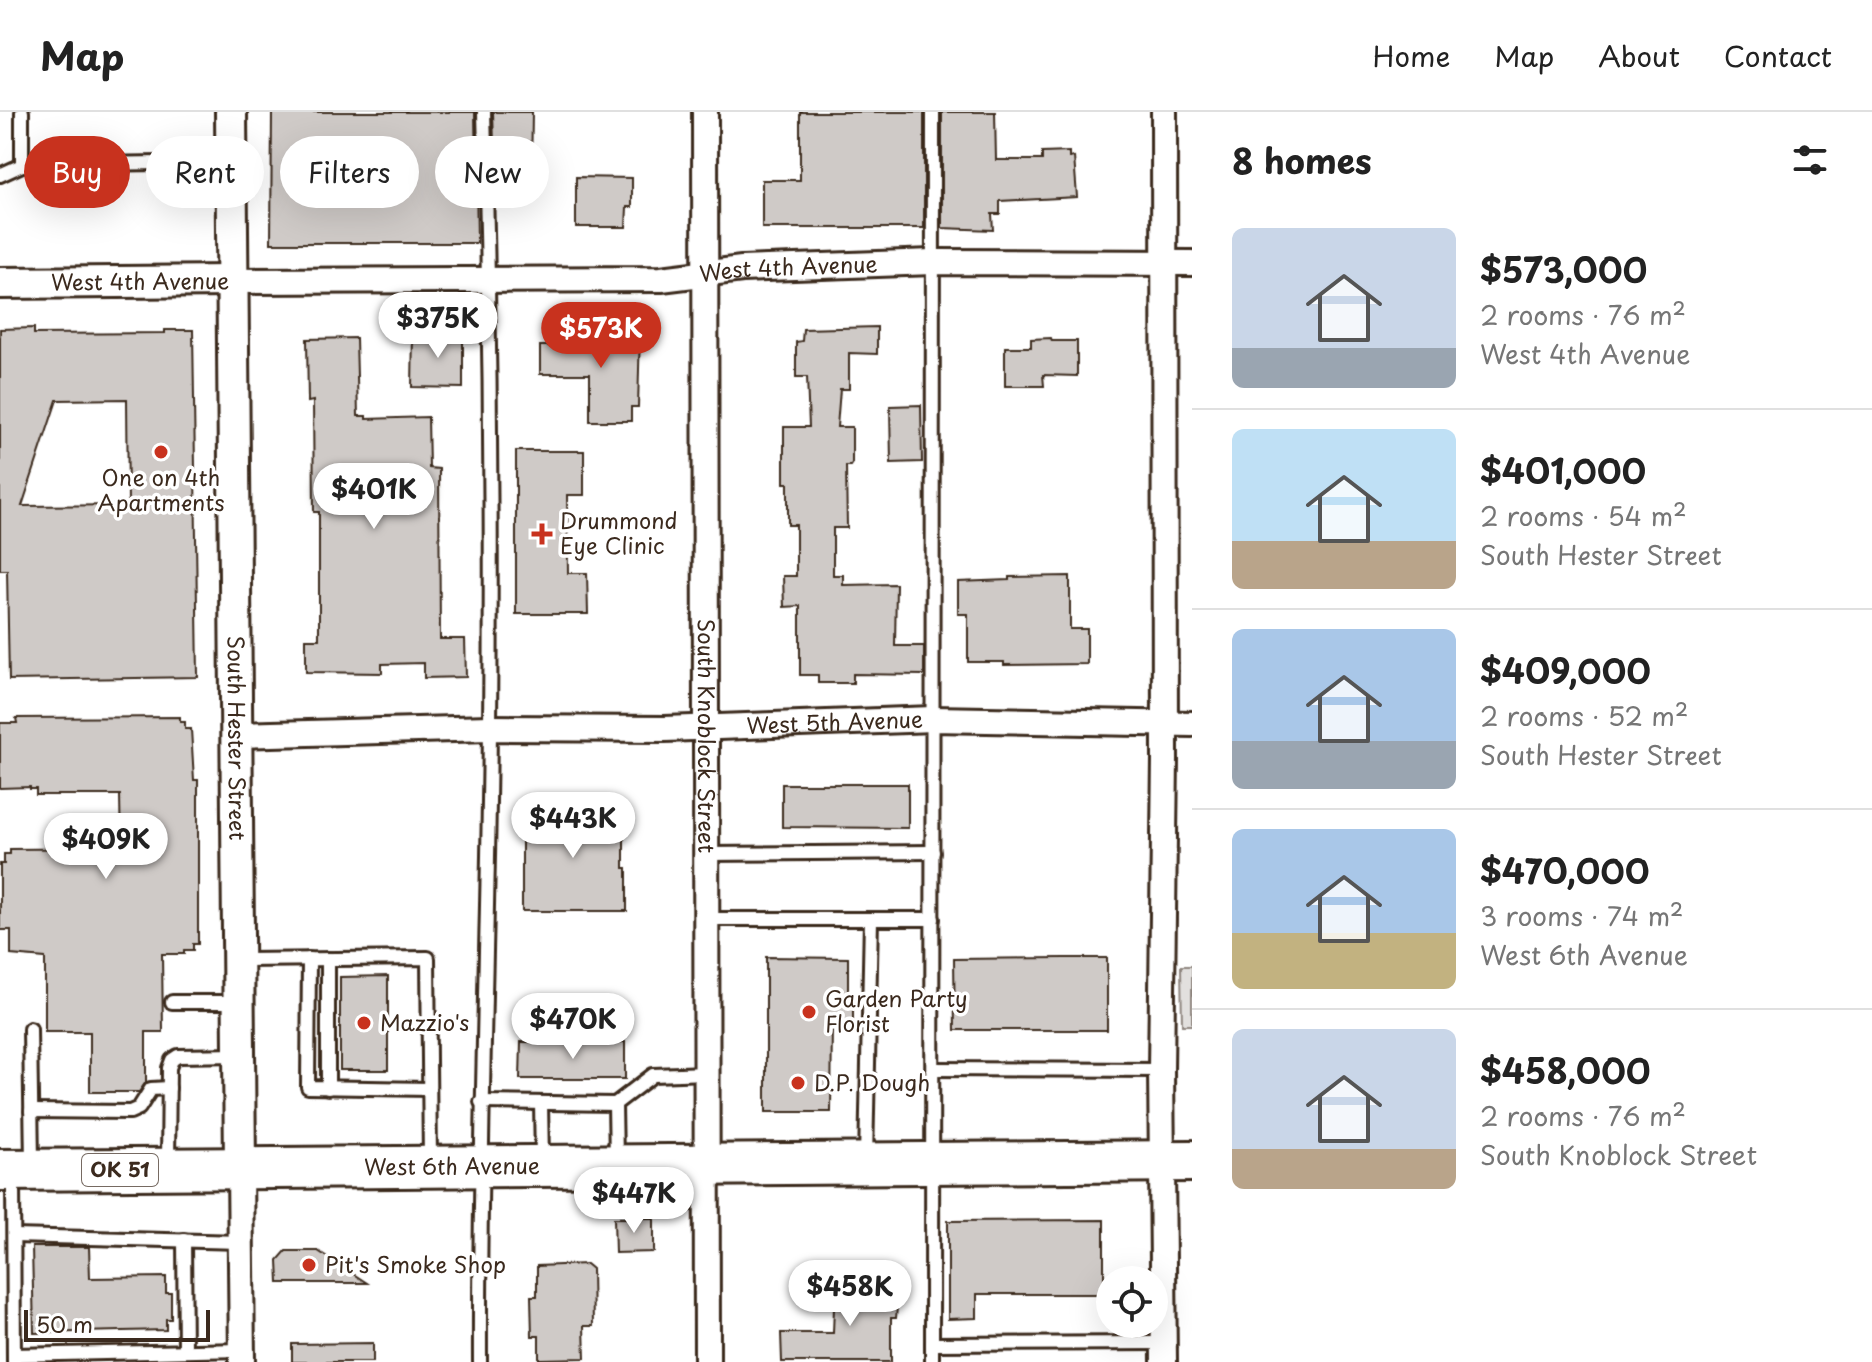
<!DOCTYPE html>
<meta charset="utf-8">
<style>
body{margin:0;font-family:"Playpen Sans",sans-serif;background:#f6f6f6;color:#222;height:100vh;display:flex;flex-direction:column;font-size:30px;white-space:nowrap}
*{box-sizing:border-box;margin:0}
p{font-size:26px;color:#767676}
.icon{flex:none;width:44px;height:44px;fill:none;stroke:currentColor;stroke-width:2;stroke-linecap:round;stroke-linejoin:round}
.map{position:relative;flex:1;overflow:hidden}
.drawer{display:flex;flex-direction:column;background:#fff;width:680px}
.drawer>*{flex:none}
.guide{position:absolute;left:24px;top:24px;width:760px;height:72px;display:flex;gap:16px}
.controls{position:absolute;left:1096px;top:1154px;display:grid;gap:16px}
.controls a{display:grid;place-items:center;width:72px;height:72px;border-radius:50%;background:#fff;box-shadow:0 8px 32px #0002;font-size:40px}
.scale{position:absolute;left:24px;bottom:20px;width:186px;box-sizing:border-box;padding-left:8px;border:4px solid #3b2a1e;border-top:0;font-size:22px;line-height:28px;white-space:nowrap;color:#3b2a1e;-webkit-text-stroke:6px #fff;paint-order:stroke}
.price{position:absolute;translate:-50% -68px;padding:0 18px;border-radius:28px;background:#fff;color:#222;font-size:26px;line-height:52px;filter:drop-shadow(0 2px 4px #0008)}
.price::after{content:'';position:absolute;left:50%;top:48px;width:24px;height:18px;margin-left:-12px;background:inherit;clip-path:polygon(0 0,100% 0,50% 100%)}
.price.selected{background:#c8321e;color:#fff}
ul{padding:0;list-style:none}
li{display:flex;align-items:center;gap:24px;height:200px;padding:0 40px}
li+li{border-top:2px solid #e0e0e0}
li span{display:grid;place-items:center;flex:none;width:224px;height:160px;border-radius:12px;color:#555}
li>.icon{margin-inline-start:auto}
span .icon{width:96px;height:96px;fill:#fffc;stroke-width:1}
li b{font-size:34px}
h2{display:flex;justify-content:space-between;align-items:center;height:96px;padding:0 40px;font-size:34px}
.chip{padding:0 28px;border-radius:36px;background:#fff;box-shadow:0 8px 32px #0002;font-size:28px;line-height:72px}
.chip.selected{background:#c8321e;color:#fff}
header{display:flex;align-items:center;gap:48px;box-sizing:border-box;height:112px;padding:0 40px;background:#fff;border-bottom:2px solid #e0e0e0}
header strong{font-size:38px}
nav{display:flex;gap:44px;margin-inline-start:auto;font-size:28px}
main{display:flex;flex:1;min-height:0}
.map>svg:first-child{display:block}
.green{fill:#e2e0de;stroke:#8e857e;stroke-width:2}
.building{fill:#cfcac7;stroke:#3b2a1e;stroke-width:2;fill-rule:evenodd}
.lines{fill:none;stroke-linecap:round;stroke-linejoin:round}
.service-casing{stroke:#3b2a1e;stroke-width:18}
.minor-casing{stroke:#3b2a1e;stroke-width:30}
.tertiary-casing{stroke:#3b2a1e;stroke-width:36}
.trunk-casing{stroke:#3b2a1e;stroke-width:46}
.service{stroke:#fff;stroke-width:12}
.minor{stroke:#fff;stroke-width:24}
.tertiary{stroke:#fff;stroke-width:30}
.trunk{stroke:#fff;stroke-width:40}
.poi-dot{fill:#c8321e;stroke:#fff;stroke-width:3}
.labels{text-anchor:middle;stroke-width:7;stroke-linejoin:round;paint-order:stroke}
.shield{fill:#fff;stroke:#766a62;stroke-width:2}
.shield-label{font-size:20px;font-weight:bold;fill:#3b2a1e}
.street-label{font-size:22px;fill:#3b2a1e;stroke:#fff}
.poi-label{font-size:22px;fill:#3b2a1e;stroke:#fff;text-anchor:start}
</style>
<header>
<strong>Map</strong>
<nav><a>Home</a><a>Map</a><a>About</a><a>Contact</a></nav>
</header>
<main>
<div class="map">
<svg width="1192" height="1250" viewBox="0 0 1192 1250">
<rect width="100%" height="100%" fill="#fff"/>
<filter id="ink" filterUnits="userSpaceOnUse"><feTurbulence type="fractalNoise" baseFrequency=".0125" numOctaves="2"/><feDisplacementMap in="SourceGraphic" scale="16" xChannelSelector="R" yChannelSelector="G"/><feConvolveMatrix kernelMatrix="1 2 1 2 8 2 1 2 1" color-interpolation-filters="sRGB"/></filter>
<g filter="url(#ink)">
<path class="green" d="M1181,854H1192V913H1182Z"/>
<g class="building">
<path d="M272,0H475L477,131H271Z"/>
<path d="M493,0H532L531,63H495Z"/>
<path d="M800,0H924V116H762V68H800Z"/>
<path d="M942,0H995L996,48H1042V41L1069,40V46L1074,45L1077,85L1000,89V102H992L993,118L942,116Z"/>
<path d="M576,65L632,66V95H627L626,115H576Z"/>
<path d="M877,215V242L849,241V277H840L837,315H852V351L850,354H846L847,416H833V463H843V473L896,472L895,534H924V563L853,562V571H818V563H800V494L784,495L783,464H796V413H788V371H784V315H809L807,265H796V230L802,229L803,217Z"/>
<path d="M34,216V222L165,221V218H193L198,565L9,568L7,458H0V217ZM127,287L128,393L22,394L57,288Z"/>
<path d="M576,220H640L638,295H631V309H590V262H540V234H576Z"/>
<path d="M413,221H463V276L412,275Z"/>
<path d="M356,226L358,304H366V307L428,305L429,356L439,357L440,527H465L466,565L424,566V551L382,552V561L306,560V527H319V400H314L313,289L308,290L307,227Z"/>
<path d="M1051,226L1052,229H1077V264L1043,263L1044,274H1005V235H1031V227Z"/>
<path d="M921,293L922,350L891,351L890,294Z"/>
<path d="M516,339H584V383H567L568,461H587L588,502H516Z"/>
<path d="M1070,464V517H1087V552L1004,553V550H968V502H958V470L1009,468V465Z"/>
<path d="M180,605V610H185V617H191L194,668H198V832H193V838H184V842H162L163,920H146V970L139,980H90V920H45V846L11,843V818H0V752H4V742H10V737L121,736L120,683H36V677H30V675L0,676V611H17L16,606Z"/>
<path d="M782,672H908V716L782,715Z"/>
<path d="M529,691H554V696H603V699H617V705H624V756H627V799H522V708H529Z"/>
<path d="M766,845L848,846V887H853V913L832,912L831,1000H766Z"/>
<path d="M1065,846H1107V918H955L954,847Z"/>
<path d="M388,864V958H340V865Z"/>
<path d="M521,930H625V967H520Z"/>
<path d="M614,1106H654V1140L615,1141Z"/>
<path d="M1104,1108V1182H977V1206L948,1207V1109Z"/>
<path d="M32,1135H89L90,1166L166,1165V1181H171V1207H166V1218L34,1221Z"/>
<path d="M286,1139H318L367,1171H279L278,1148Z"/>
<path d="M586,1152L592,1157L593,1214H584L585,1246L539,1247V1224H532L531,1184H537V1154Z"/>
<path d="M835,1170L899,1173L896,1206H891V1250H782L781,1221H833Z"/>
<path d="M373,1231V1250H292V1232Z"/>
</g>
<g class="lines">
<defs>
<g id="service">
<path d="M22,0V53"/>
<path d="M0,63L22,53L232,50"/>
<path d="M707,742L933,740"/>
<path d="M707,807H933"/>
<path d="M309,847L308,975L429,977"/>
<path d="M328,847V976"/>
<path d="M238,848L428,846L430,1049"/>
<path d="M172,890H239"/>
<path d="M30,917L32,1051"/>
<path d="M933,957L1161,958"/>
<path d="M481,990L615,992L653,963L707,961"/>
<path d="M541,991L542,1048"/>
<path d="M615,992L616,1049"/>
<path d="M31,999L130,1000L139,996L151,977L169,976"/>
<path d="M866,1048L871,807"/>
<path d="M168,1050L169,956L172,948L178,944L238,943"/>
<path d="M13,1065L14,1250"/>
<path d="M14,1124L241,1130"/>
<path d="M184,1128L185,1239"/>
<path d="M932,1232L1164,1231"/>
<path d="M14,1243L242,1238"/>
<path d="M480,1250C479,1038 488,827 490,616C492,410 490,205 484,0"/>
<path d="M932,1250L933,0"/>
</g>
<g id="minor">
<path id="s1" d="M705,0L707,1250"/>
<path id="s2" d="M233,169L661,167L742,157L933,150L1192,151"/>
<path id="s3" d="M237,623L490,616L665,617L933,607L1192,612"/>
<path d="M240,1056L242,1250"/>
<path d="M1164,1250L1161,958L1165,647L1164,0"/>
</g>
<g id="tertiary">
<path id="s4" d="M231,0L240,1056"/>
<path id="s5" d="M0,171L233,169"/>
</g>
<g id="trunk">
<path id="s6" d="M0,1058L1192,1049"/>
</g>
</defs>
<use href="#service" class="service-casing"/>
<use href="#minor" class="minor-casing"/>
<use href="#tertiary" class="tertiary-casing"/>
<use href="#trunk" class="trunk-casing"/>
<use href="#service" class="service"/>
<use href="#minor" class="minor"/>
<use href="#tertiary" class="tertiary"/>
<use href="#trunk" class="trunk"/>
</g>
</g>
<g class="poi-dot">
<circle cx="161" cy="340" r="8"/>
<path d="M538 410h8v8h8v8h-8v8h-8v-8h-8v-8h8z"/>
<circle cx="809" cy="900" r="8"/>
<circle cx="364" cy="911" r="8"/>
<circle cx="798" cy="971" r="8"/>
<circle cx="309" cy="1153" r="8"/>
</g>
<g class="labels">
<rect class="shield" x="82" y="1042" width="76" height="32" rx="6"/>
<g class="shield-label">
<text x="120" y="1065">OK 51</text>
</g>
<g class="street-label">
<text dy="8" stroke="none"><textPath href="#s2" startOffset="556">West 4th Avenue</textPath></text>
<text dy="8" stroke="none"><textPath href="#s5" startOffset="140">West 4th Avenue</textPath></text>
<text dy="8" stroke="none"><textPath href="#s3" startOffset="598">West 5th Avenue</textPath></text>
<text dy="8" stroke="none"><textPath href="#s4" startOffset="626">South Hester Street</textPath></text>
<text dy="8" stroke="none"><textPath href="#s1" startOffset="624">South Knoblock Street</textPath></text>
<text dy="8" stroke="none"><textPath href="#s6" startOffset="452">West 6th Avenue</textPath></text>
</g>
<g class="poi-label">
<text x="161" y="374" text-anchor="middle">One on 4th<tspan x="161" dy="25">Apartments</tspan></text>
<text x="560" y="417">Drummond<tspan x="560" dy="25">Eye Clinic</tspan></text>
<text x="825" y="895">Garden Party<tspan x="825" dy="25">Florist</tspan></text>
<text x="380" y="919">Mazzio's</text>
<text x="814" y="979">D.P. Dough</text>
<text x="325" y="1161">Pit's Smoke Shop</text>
</g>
</g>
</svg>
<div class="controls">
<a><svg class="icon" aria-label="locate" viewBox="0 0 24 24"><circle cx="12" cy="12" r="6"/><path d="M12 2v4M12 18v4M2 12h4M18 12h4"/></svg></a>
</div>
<div class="scale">50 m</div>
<b class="price" style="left:438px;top:248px">$375K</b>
<b class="price selected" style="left:601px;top:258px">$573K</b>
<b class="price" style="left:374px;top:419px">$401K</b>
<b class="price" style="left:573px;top:748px">$443K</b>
<b class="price" style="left:106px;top:769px">$409K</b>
<b class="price" style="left:573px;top:949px">$470K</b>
<b class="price" style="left:634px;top:1123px">$447K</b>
<b class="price" style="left:850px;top:1216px">$458K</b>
<div class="guide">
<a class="chip selected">Buy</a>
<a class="chip">Rent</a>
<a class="chip">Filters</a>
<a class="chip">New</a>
</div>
</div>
<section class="drawer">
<h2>8 homes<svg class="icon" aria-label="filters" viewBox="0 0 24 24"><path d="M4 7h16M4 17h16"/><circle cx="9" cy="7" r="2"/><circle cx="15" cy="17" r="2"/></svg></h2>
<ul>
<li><span style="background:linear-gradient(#c9d6e8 75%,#9aa5b1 0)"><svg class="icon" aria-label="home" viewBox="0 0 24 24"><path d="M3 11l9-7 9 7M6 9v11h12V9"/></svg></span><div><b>$573,000</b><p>2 rooms · 76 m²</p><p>West 4th Avenue</p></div></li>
<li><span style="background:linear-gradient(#bfe0f5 70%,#b9a48a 0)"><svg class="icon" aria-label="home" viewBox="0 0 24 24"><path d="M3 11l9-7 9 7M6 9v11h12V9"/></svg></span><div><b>$401,000</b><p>2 rooms · 54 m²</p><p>South Hester Street</p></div></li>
<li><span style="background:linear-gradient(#a9c7e8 70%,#9aa5b1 0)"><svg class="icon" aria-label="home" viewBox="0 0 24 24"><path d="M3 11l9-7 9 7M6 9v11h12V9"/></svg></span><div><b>$409,000</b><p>2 rooms · 52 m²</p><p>South Hester Street</p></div></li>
<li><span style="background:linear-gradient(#a9c7e8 65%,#c2b280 0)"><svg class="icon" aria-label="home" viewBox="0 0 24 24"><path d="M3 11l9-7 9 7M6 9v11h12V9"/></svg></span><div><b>$470,000</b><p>3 rooms · 74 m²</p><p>West 6th Avenue</p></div></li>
<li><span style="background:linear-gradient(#c9d6e8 75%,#b9a48a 0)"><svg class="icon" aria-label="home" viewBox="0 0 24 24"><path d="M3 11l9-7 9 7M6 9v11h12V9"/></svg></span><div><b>$458,000</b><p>2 rooms · 76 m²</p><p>South Knoblock Street</p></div></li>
</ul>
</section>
</main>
